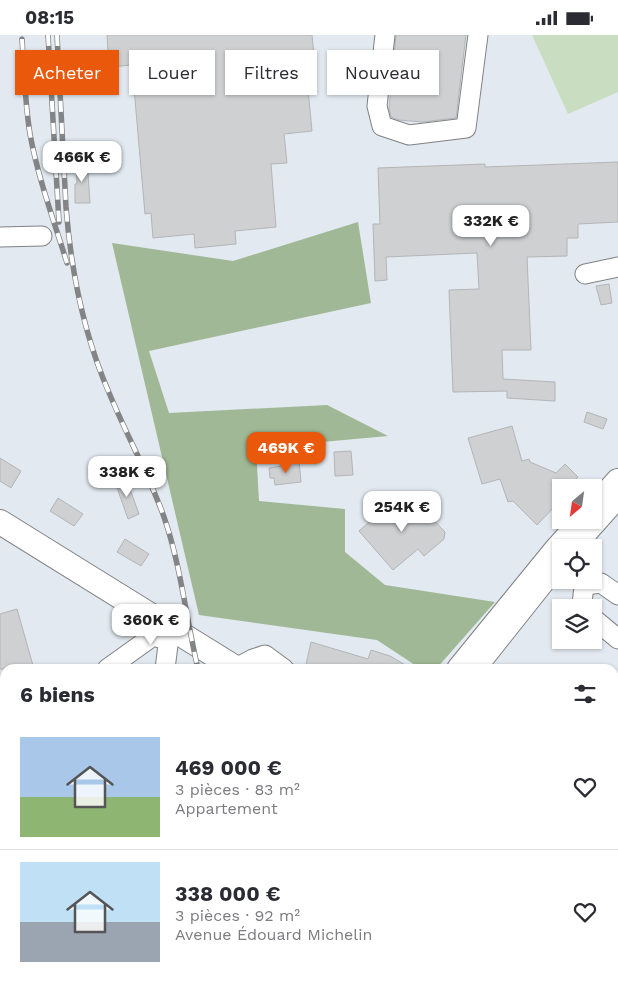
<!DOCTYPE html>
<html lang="fr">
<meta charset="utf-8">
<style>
body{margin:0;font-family:"Work Sans",sans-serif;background:#f2f2f3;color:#2b2b33;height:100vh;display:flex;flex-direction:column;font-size:19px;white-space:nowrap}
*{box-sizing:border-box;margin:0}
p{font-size:16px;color:#7c7c81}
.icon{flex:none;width:28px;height:28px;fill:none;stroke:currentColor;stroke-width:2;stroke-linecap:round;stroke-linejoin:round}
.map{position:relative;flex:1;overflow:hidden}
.sheet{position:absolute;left:0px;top:629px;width:619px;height:321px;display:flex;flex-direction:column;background:#fff;border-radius:15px 15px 0 0;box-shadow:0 1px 4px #0004}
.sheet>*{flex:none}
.top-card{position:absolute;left:15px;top:15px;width:589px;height:45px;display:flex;gap:10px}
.needle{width:32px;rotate:209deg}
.controls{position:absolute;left:552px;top:444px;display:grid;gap:10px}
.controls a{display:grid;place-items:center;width:50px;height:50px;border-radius:0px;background:#fff;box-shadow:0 1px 4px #0004;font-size:25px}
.price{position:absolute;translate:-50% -42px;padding:0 11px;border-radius:10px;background:#fff;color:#222;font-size:16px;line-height:32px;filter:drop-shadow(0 1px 2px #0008)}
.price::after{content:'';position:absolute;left:50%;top:30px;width:15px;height:11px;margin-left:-8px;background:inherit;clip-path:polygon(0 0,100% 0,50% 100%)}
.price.current{background:#ea580c;color:#fff}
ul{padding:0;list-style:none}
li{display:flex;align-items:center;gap:15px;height:125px;padding:0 20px}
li+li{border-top:1px solid #e1e1e2}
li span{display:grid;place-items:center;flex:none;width:140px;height:100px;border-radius:0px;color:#555}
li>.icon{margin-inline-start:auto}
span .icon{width:60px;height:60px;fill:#fffc;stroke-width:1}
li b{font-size:21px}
h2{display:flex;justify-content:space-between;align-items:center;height:60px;padding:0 20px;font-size:21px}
.tag{padding:0 18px;border-radius:0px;background:#fff;box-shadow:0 1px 4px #0004;font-size:18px;line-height:45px}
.tag.current{background:#ea580c;color:#fff}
.status{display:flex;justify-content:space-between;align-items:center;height:35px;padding:0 25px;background:#fff;direction:ltr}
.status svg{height:14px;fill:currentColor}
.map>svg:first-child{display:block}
.built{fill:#e2e9f0;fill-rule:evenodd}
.green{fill:#c9dec0}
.forest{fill:#a0b895}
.building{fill:#ced0d2;stroke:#b3b5b7}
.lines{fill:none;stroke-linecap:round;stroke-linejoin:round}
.minor-casing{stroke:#7f8183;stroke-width:21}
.major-casing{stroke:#7f8183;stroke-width:26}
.minor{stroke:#fff;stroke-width:19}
.major{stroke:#fff;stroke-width:24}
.rail-casing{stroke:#838485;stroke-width:5.5}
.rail{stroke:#fff;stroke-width:4;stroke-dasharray:11;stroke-linecap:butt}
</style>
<div class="status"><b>08:15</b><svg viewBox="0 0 49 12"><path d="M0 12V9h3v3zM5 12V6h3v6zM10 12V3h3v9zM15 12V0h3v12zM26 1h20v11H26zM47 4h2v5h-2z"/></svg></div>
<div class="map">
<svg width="618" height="949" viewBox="0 0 618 949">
<rect width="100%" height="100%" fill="#f4f6f8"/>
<path class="built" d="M0,0H618V866L614,870V634H5V945H614V938L618,949H0ZM561,452H594V485H561ZM561,512H594V545H561ZM561,572H594V605H561Z"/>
<path class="green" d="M532,0H618V57L568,79Z"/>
<g class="forest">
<path d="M358,187L371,268L149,316L169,378L327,370L388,401L256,413L259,466L345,474V517L385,550L495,567L436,634H421L377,605L199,580L112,208L233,226Z"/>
<path d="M0,826L5,828V880L0,879Z"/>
<path d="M618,866V946L614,938V870Z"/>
</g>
<g class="building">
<path d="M107,0H312L315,32L306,33L312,96L284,99L287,128L271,129L276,192L235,196L236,209L195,213L194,199L153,203L151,178L145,179L132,30L109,32Z"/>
<path d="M396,0H466L456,83L422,87L399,85L391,82L389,73Z"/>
<path d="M87,124L90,168H75V149H77L76,125Z"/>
<path d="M618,127V187L578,189V203H567V221L527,222L531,315H502L503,344L555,347V366L507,363V356L453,357L449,255L479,254L477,218L386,222L387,245L375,246L373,189H380L378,133L485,129V132Z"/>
<path d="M609,249L612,268L601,270L596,251Z"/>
<path d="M587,377L607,384L603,394L584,387Z"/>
<path d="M512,391L522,426L529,424L530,427L556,438L565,429L578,442L574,446L580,452H561V465L537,490L513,466L508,467L500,444L482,449L468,403Z"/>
<path d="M351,416L353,440L335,441L334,417Z"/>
<path d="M0,423L21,436L11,453L0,446Z"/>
<path d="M299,426L301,447L275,450L274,443H270L269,433L288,430L287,427Z"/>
<path d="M126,443L139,479L128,484L115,447Z"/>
<path d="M399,461L419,483L426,477L445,497L444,504L424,521L418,514L393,535L359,496Z"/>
<path d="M58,463L83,479L74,491L50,476Z"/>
<path d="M125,504L149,519L141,531L117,517Z"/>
<path d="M17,574L34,634H0V579Z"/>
<path d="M311,607L368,624L371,615L390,621L412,634H305Z"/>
</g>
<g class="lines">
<defs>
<g id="minor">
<path d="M385,0L377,71L382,91L409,100L466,93L478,0"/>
<path d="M0,202L42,201"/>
<path d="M585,239L618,232"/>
<path d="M577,510L617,465"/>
<path d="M585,550L601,548L618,560"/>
<path d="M584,572C581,565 583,557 585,550"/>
<path d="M594,584L618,604"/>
<path d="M236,633L253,624L265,620L284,634"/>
<path d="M107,634L153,601L168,605"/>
<path d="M165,634L170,594"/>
<path d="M476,634L561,527"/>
<path d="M0,739L5,737"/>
<path d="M0,802L5,800"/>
<path d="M614,846L618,842"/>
<path d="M614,904L618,910"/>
<path d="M370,945L373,949"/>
<path d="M482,945L485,949"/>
</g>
<g id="major">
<path d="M594,473L618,446"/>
<path d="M0,487L237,634"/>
<path d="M459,634L556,515L583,485"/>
<path d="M339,945V949"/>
</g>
</defs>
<use href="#minor" class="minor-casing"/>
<use href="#major" class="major-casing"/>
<use href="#minor" class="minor"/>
<use href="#major" class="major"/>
<defs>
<g id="rail">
<path d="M48,0L59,187"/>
<path d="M57,0L66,172C71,236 84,301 110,360C127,401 149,440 164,482C181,531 186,583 198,634"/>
<path d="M22,4C24,36 25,68 30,99C38,143 54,186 67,228"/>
<path d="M315,945L317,949"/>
</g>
</defs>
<use href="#rail" class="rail-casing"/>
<use href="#rail" class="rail"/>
</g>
</svg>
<div class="controls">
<a><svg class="needle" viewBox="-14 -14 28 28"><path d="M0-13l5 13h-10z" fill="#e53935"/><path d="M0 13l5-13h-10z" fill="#7c7c81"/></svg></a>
<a><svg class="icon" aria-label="locate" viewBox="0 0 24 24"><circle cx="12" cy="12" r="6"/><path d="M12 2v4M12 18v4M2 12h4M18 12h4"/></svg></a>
<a><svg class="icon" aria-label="layers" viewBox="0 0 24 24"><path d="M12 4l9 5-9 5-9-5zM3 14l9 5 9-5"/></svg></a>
</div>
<b class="price" style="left:82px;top:148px">466K €</b>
<b class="price" style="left:491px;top:212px">332K €</b>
<b class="price current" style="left:286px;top:439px">469K €</b>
<b class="price" style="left:127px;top:463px">338K €</b>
<b class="price" style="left:402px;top:498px">254K €</b>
<b class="price" style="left:151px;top:611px">360K €</b>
<div class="top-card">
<a class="tag current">Acheter</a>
<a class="tag">Louer</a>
<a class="tag">Filtres</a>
<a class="tag">Nouveau</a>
</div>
<section class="sheet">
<h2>6 biens<svg class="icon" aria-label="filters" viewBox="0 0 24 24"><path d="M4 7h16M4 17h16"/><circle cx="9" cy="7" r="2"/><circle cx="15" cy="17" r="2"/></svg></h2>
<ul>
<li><span style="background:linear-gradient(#a9c7e8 60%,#8fb573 0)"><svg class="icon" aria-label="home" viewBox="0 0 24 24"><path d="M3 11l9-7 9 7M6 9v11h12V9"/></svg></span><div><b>469 000 €</b><p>3 pièces · 83 m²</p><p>Appartement</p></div><svg class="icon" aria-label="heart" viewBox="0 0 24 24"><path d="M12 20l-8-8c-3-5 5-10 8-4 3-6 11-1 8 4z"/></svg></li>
<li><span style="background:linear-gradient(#bfe0f5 60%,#9aa5b1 0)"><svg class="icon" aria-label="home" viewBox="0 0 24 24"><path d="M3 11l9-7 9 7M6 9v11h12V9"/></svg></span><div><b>338 000 €</b><p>3 pièces · 92 m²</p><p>Avenue Édouard Michelin</p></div><svg class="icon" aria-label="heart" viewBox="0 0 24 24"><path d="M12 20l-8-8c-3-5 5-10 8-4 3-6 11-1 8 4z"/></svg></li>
</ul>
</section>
</div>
